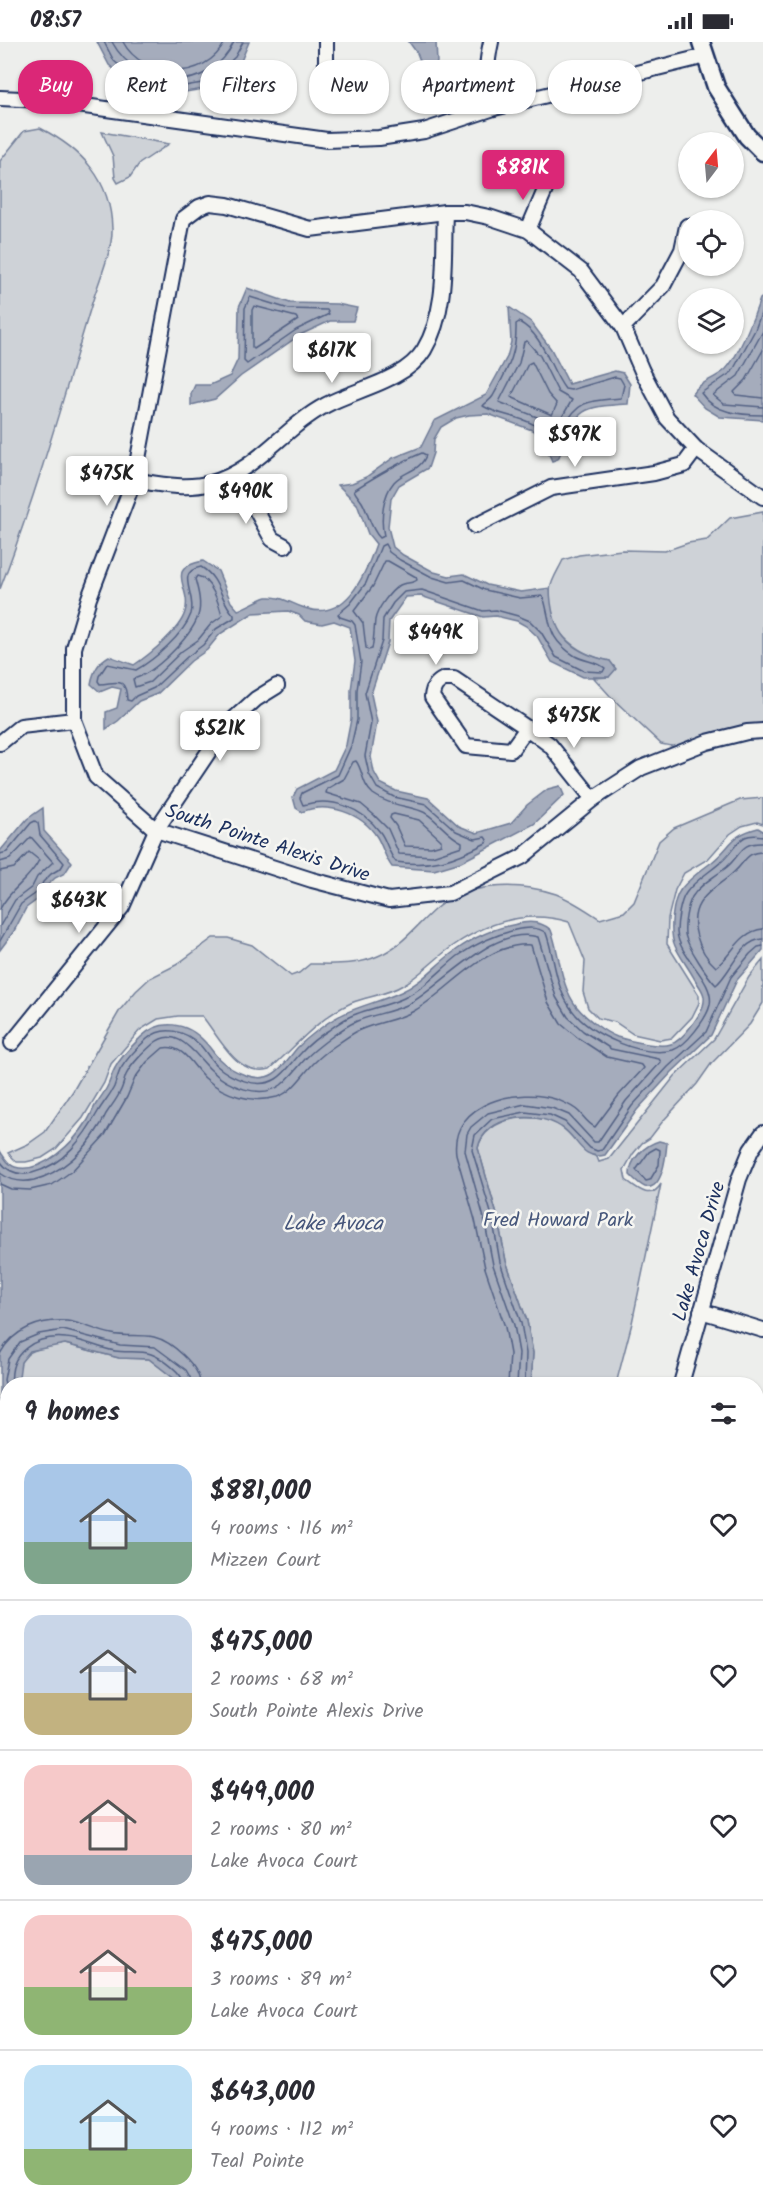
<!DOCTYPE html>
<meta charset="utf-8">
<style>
body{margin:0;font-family:Kalam,sans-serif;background:#f7f7f7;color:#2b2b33;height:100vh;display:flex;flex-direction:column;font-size:22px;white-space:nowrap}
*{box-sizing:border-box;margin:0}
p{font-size:20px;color:#7c7c81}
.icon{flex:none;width:33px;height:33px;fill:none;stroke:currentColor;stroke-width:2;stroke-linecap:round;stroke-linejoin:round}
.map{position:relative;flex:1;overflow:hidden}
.drawer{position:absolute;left:0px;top:1335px;width:764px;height:836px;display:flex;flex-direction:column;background:#fff;border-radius:24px 24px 0 0;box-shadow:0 2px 4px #0004}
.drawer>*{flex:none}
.hud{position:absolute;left:18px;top:18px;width:728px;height:54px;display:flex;gap:12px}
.needle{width:39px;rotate:16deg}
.buttons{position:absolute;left:678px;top:90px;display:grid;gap:12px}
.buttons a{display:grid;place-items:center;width:66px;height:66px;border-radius:50%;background:#fff;box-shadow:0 2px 4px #0004;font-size:30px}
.price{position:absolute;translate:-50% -51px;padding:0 14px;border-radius:6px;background:#fff;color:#222;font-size:20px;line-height:39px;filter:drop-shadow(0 2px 3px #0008)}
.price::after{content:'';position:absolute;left:50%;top:36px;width:18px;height:14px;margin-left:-9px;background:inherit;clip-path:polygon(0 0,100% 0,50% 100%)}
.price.current{background:#db2777;color:#fff}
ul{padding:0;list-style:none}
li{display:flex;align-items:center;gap:18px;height:150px;padding:0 24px}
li+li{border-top:2px solid #e1e1e2}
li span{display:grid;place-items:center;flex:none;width:168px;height:120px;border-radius:18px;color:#555}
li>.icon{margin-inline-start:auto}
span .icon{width:72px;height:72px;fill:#fffc;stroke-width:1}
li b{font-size:26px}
h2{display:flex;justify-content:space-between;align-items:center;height:72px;padding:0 24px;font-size:26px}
.chip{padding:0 21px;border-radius:24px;background:#fff;box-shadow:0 2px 4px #0004;font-size:21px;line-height:54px}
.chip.current{background:#db2777;color:#fff}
.status{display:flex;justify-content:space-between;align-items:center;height:42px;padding:0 30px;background:#fff;direction:ltr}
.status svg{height:16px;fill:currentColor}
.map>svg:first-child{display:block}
.green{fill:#ced2d7;stroke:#74809a;stroke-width:1.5}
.water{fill:#a5acbc;stroke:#6e7a96;stroke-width:1.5}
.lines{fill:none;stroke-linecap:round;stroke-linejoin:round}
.shore{stroke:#526184;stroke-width:1.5}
.minor-casing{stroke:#1b2f5e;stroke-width:18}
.tertiary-casing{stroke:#1b2f5e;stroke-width:21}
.minor{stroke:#f6f6f2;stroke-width:14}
.tertiary{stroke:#f6f6f2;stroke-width:16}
.labels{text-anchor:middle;stroke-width:5;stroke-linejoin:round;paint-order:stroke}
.street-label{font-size:20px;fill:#1b2f5e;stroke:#f6f6f2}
.park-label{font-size:20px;fill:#48587c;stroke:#f6f6f2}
.water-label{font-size:21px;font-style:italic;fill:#44547a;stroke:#f6f6f2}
</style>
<div class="status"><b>08:57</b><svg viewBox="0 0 49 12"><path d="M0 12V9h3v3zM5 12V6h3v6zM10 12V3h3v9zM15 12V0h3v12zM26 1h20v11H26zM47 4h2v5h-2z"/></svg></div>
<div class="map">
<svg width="763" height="2170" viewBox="0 0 763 2170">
<rect width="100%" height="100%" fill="#edeeec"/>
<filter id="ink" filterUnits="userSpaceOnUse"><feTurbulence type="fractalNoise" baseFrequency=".0167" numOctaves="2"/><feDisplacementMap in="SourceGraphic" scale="12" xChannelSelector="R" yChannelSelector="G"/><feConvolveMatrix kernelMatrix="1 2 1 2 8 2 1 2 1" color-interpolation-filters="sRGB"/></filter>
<g filter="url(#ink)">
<g class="green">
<path d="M40,86C81,107 111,137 112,187C113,207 98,241 92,261C63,357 36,453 0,547V119L24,89Z"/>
<path d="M102,90L169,102L139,122L130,135L118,141L115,136L113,114Z"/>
<path d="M763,470V683L746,684L706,693L677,705L661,702L612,656L594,636L609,635L610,619C575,612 544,588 550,548C551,538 559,527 563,518L579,513L622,508L665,509L688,501L707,498L730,476Z"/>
<path d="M763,756V782L757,780L742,784L730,792L708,817L684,831L675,848L668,876L667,902L699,953V961L692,975L672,996L660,998L633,992L615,980L598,976L588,966L583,950L585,919L569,880C528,868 489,879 453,904C435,916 422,932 403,943C387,953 368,954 351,961C318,976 296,1004 270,1027C237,1036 220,996 202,974H178L158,977L140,988L111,1022L104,1041L83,1076L56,1107L42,1116L26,1120H17L8,1111L28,1102L45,1090L73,1049L120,968L136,949L150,936L176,923L213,896H228L252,903L291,934L299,931L310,922C333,922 356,924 378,914C402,904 416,884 434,868C465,840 519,840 556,852C572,858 586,868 600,877L624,870L634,860L659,799L674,786L740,758Z"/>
<path d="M763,918V961L750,982L711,1022L697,1042L663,1079L650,1096L642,1101L633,1112L624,1128L626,1138C638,1147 651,1159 661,1142L632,1281L616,1342H531L533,1311L527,1279L506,1219L497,1173L478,1106C485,1074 537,1068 562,1085C575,1094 581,1109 597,1115L599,1120L609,1117L675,1034L714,997L749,935Z"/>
<path d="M65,1302L119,1316L149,1317L176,1338L179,1342H18C14,1308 39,1305 65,1302Z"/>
<path d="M0,1376C7,1387 9,1392 4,1404L8,1408V2163H382L380,2170H0Z"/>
</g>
<g class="water">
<path d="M97,0H249L241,19L210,46L166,53L130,40L109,23Z"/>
<path d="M409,0H436L437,20L434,27L422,24L417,11Z"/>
<path d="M247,246L290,261L337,262L357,266L353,279H330L300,293L241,334L215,357L191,363V352L195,343H210L230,334L238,317L239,265Z"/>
<path d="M763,255V378L720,375L705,366L692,352C700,339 716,337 726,327C739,313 754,275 760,257Z"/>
<path d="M509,265L531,280L551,307L569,342L615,329L623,331L630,342L628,362C573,365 579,369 558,417L552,419L542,396L532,388L488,372L469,373L456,376L441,385L434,397L433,411L428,426L399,443L391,457L388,485L393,505L403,513L434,530L449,534L464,532L487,543L521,550L550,546C551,590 567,610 610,619L616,627L609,635H583L552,620L537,594L526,584L517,579L496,574L483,575L421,554L406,555L389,579L388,600L371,652L377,680L371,715L374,730L380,741L396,749L428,756L459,784L477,791L511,781L527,763L548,747L560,744L564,753L534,782L461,820L434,828L392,825C385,816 383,805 377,795C362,771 327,759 302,770L296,766L293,755L297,747L334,728L346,703L351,677V648L355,619L350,585L334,579L322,582L305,579L299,573L288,569L253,571L220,592L207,608L191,619L157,652L139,659L118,679L106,687V670L117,666L121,647L112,645L100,650L91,642C93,630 98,620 109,614L134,623C149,613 180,588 185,570C193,546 162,527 203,519L218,529L231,560L238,568C247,565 259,557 267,555C282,554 290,561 302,565C345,582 365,534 376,502L368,492L357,462L338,443L352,441L366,435L393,416L421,405L434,379L486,353L507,315L511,300Z"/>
<path d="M43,766L44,789L72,820L65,831L55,836L47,844L45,852L26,866L14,889L0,908V809L27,777Z"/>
<path d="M758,786L763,789V908L737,938L711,993L672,1030L637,1068L605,1113C581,1119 578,1095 561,1085C536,1068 485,1073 478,1106L497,1173L506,1219L527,1279L533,1311L531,1342H179L176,1338L149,1317L119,1316L65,1302L30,1309L21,1320L18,1342H8L7,1387L0,1376V1109C4,1115 8,1123 15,1125C42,1133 75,1099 88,1078C91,1073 93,1067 96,1062C100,1056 105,1050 108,1043C111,1037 112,1031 115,1026C121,1014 132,1004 141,995C160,976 187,980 205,1000C210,1005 214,1012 219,1017C231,1029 257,1042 273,1032C283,1026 290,1014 298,1005C305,998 314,991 322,985C348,965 373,963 401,950C422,941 436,922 455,909C474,895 494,886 517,882C529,879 541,879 551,888C560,912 560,944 577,965C586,976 604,990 617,995C630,999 659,1006 671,1002C682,999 699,975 703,964C707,952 700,946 694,936C688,925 680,915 675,904C669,891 672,859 681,847C690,836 701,828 712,820C732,804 730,793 758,786Z"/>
<path d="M659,1099L667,1101C666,1112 663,1149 645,1145C640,1143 634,1137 630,1133C629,1118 645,1103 659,1099Z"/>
<path d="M0,1624H8V1725L4,1727L0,1726Z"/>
</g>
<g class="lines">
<g class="shore">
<path d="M104,0L114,19L133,35L167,47L208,40L235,15L243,0"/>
<path d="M112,0C139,49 209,53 234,0"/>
<path d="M123,0C143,37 205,40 225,0"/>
<path d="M250,255L289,267L327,268L329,272L296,288L247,322L244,319L245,266Z"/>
<path d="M254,264L296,275L298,278L254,307L252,305V268Z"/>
<path d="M763,266L755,288L732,330L701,351C714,371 740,373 763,373"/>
<path d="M519,280C544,293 549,326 565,347L571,348L615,335L620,336L624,343L621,356C594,359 578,356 565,384C562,392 560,400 555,406L552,405C539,371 508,379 483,364C486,360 490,359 493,354C507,328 517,313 516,282Z"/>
<path d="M763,289L738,334L713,353L724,362L763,365"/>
<path d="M527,299L540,314L558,350L572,358L555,387L537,375L499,360L519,321L524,300Z"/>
<path d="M763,308L746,338L734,350L736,353L763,356"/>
<path d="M532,320L548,352L557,362L552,373L511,355L528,322Z"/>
<path d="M422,411L426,413C421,429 404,429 394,440C383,453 380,477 384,494L380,496C370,486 369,472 362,460C359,455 356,453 354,448C376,434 398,421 422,411Z"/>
<path d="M385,502L389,510L400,518L432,535L449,540L464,538L485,548L520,556L543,554C552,581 545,595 575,614C584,619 598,620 605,626L603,630L584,629L556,615L541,590L530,579L518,574L496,568L483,569L422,548L404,550L393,561L383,577L382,599L365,651L371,681L365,714L369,732L377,746L394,755L426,762L456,789L475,797L485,795L487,798L486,801C453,818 433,825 396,820C388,811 387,799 380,790C362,766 332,754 303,763L300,756L302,751L338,733L351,704L357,678V648L361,620L355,583L352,579L340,575L338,572L350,562L366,541L381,504Z"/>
<path d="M385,519H388L416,535L417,538C412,542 406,540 400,543C390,549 377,567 375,578C374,588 374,597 372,607L368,608L366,606L363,581L354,569L373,544Z"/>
<path d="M201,525C221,537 219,557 234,573V576L216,587L203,603L187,615L154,646L136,654L131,659L127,658C126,634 117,641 100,642L98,639L99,634L107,622L136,628C154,618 184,592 191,572C197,553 174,530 201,525Z"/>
<path d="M197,534C211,536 219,562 222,574L211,582L198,598L182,609L150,640L135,645L133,637C154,632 191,595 198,574C202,562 198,548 195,537Z"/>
<path d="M356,719C363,728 362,743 373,752C388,763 404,763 421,769C433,772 446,793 462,800V804L432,814L399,812L388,787L374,773L361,762L326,751L327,747L344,737L353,720Z"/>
<path d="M394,772L419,778L441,798V802L431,805L405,804L396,784L390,776L391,773Z"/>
<path d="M763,801C740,800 742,812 727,825C716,834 700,842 692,855C687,864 684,882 685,892C687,904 708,935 716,943C731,931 740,898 763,897"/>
<path d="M763,810C745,810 746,820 734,830C724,840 711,846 702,858C686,878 699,910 716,925C732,913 740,889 763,887"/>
<path d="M0,812L7,810L31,781L35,779L38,781L40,793L64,821L61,826L51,832L43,840L39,849L21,862L0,899"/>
<path d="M0,820L10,817L31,795L53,820L37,835L32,845L15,858L0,884"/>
<path d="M0,829L14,826L29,810L39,818C30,838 10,846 0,867"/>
<path d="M656,1106L660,1108L659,1123L650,1138L646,1139L636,1128L649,1110Z"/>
<path d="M0,1119C8,1130 18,1134 32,1131C64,1123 84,1095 99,1068C104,1060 110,1053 114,1045C116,1039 118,1033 120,1028C127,1016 137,1006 147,997C163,983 185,988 200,1003C206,1009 210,1018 217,1024C231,1036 258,1048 276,1037C286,1031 293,1019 301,1011C309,1002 319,994 329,988C337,982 347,975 356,972C372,966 389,963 404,956C425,946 440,928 458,914C475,902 495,893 515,888C526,886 537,884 546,891C555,916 555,946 572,968C590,993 643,1016 673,1008C686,1004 707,976 710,963C715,938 679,916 677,890C677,880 680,859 686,851C697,835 715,828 727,814C733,808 737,799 745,795C751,792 757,793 763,794"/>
<path d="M0,1131C11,1139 21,1141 34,1138C61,1131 85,1109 99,1085C103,1080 104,1074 108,1069C112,1063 117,1057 120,1050C123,1045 124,1038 126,1033C132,1021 143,1011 153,1002C177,981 196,1014 211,1028C227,1044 261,1058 281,1043C291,1035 298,1025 306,1016C313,1009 322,1002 330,996C338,990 348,983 357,979C374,972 393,970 409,962C444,943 493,882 538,895L556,955L568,975L583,989L611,1007L659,1017L661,1020L626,1059L598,1100H594L569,1073L552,1066L525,1062L488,1071L471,1085L467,1092L465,1109L484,1176L493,1223L514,1283L519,1311L517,1342"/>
<path d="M0,1142L11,1147L30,1148L52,1143L72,1129L105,1093L127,1055L135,1036L147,1020L163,1006C184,1002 192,1024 205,1036C224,1053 252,1062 277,1055C293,1050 302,1033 314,1021C321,1014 330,1007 339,1001C346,996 354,990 362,987C379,980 398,978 414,969C451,948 484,900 531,903L548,960L561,982L578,996L607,1015L642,1023L644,1026L619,1053L595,1085C588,1082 584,1075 579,1070C573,1064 565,1061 558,1058C521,1044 449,1060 456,1112L475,1178L485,1226L505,1285L510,1312L508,1342"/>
<path d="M0,1312C12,1288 40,1277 67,1279C82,1281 97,1289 112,1292C126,1295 140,1292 154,1295C171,1299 200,1324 200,1342"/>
<path d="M12,1342C8,1310 36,1293 66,1296C82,1297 98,1306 115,1309C127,1311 140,1308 151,1312C162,1316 183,1331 184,1342"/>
<path d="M525,1342L526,1311L521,1281L500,1220L492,1174L472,1108L475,1093L492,1077L525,1070L550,1073L565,1080L590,1106L597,1109L602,1108L632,1064L668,1025L706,990L731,935L750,912L758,905L763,904"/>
<path d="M8,1350L4,1338L8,1317L20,1300L39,1292L63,1288L120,1303L155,1305L186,1328L190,1335L191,1342"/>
</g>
<defs>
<g id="minor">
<path d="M326,0V35"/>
<path d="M491,0C485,27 486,40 494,66"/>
<path d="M0,56L42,58L327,98L379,96L424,89L494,66L706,14"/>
<path d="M528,188L548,141"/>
<path d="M623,285L663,244L682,208L687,184"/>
<path d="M236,432L272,497L285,504"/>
<path d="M134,438C159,442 185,448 211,441C257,429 284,385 326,363C356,347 405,339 424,308C448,268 443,216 445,170"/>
<path d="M763,455L696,407L667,376L642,329L623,285L581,229L528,188L489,175L465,170H445L310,187L227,163L210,161L199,165L183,177L134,438L89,556L74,606V678L96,735L156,788L312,838L389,858L450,851L522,815L593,757L641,726L707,700L747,690L763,689"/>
<path d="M475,484L551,446L654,431L684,423L696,407"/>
<path d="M444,637H454L527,686L511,708L466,704L432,655C433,645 436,641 444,637Z"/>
<path d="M527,686L550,703L593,757"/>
<path d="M0,701L21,684L74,678"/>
<path d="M12,1001L122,865L156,788L226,684L256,657L277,644"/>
<path d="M701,1269L763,1288"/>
<path d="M681,1342L739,1137L751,1108L763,1091"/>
<path d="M756,1446L763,1449"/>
<path d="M756,1756L763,1758"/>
<path d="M756,1911L763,1913"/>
<path d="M756,2073L763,2075"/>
<path d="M536,2163L541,2170"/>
<path d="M687,2163L691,2170"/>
</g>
<path id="tertiary" d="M701,0L716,45L747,94L763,110"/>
</defs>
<use href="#minor" class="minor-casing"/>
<use href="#tertiary" class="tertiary-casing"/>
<use href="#minor" class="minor"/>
<use href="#tertiary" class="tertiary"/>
</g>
</g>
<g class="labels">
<g class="street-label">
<text transform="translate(268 800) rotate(18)" y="7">South Pointe Alexis Drive</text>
<text transform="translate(698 1209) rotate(-74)" y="7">Lake Avoca Drive</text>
</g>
<g class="park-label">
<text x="558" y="1184">Fred Howard Park</text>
</g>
<g class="water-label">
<text x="333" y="1188">Lake Avoca</text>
</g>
</g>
</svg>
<div class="buttons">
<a><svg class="needle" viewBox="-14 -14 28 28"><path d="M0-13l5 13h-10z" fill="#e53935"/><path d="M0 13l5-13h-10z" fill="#7c7c81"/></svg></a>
<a><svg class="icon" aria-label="locate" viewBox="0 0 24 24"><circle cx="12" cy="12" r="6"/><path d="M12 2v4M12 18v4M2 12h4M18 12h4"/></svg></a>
<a><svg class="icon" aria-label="layers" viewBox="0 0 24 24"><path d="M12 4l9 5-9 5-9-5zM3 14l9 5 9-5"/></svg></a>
</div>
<b class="price current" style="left:523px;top:159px">$881K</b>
<b class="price" style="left:332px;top:342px">$617K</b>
<b class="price" style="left:575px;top:426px">$597K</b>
<b class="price" style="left:107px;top:465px">$475K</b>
<b class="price" style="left:246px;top:483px">$490K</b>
<b class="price" style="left:436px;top:624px">$449K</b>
<b class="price" style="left:574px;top:707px">$475K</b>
<b class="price" style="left:220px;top:720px">$521K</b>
<b class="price" style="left:79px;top:892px">$643K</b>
<div class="hud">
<a class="chip current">Buy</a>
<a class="chip">Rent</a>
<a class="chip">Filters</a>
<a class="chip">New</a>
<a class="chip">Apartment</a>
<a class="chip">House</a>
</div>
<section class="drawer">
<h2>9 homes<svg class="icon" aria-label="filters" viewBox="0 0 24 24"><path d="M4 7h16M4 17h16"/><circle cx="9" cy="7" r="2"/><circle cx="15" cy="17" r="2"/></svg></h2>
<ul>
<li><span style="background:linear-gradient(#a9c7e8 65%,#7fa58c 0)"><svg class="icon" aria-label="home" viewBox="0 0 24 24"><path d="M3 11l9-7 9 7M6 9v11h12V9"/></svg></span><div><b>$881,000</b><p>4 rooms · 116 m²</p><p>Mizzen Court</p></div><svg class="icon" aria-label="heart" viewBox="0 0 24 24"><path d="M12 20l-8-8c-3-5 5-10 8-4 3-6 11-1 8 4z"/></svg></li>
<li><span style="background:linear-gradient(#c9d6e8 65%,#c2b280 0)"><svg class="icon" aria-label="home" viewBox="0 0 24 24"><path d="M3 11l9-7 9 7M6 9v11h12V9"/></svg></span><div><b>$475,000</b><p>2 rooms · 68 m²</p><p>South Pointe Alexis Drive</p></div><svg class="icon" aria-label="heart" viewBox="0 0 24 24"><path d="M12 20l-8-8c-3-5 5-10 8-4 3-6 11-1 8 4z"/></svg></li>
<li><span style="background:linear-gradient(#f6c9c9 75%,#9aa5b1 0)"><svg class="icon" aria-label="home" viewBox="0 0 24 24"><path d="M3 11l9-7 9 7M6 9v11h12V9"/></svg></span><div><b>$449,000</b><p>2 rooms · 80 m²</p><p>Lake Avoca Court</p></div><svg class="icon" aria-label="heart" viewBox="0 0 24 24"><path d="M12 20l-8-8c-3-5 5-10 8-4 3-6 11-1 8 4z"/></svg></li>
<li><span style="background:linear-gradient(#f6c9c9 60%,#8fb573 0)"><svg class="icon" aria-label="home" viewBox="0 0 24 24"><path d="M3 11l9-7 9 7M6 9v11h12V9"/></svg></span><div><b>$475,000</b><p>3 rooms · 89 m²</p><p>Lake Avoca Court</p></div><svg class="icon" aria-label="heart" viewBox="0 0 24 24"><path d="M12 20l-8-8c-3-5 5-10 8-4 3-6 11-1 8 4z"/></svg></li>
<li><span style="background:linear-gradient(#bfe0f5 70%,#8fb573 0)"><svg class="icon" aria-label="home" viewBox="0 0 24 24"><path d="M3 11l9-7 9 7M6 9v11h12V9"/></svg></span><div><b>$643,000</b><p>4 rooms · 112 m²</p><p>Teal Pointe</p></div><svg class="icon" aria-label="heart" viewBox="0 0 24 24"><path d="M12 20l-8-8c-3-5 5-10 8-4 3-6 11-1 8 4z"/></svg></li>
</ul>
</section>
</div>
